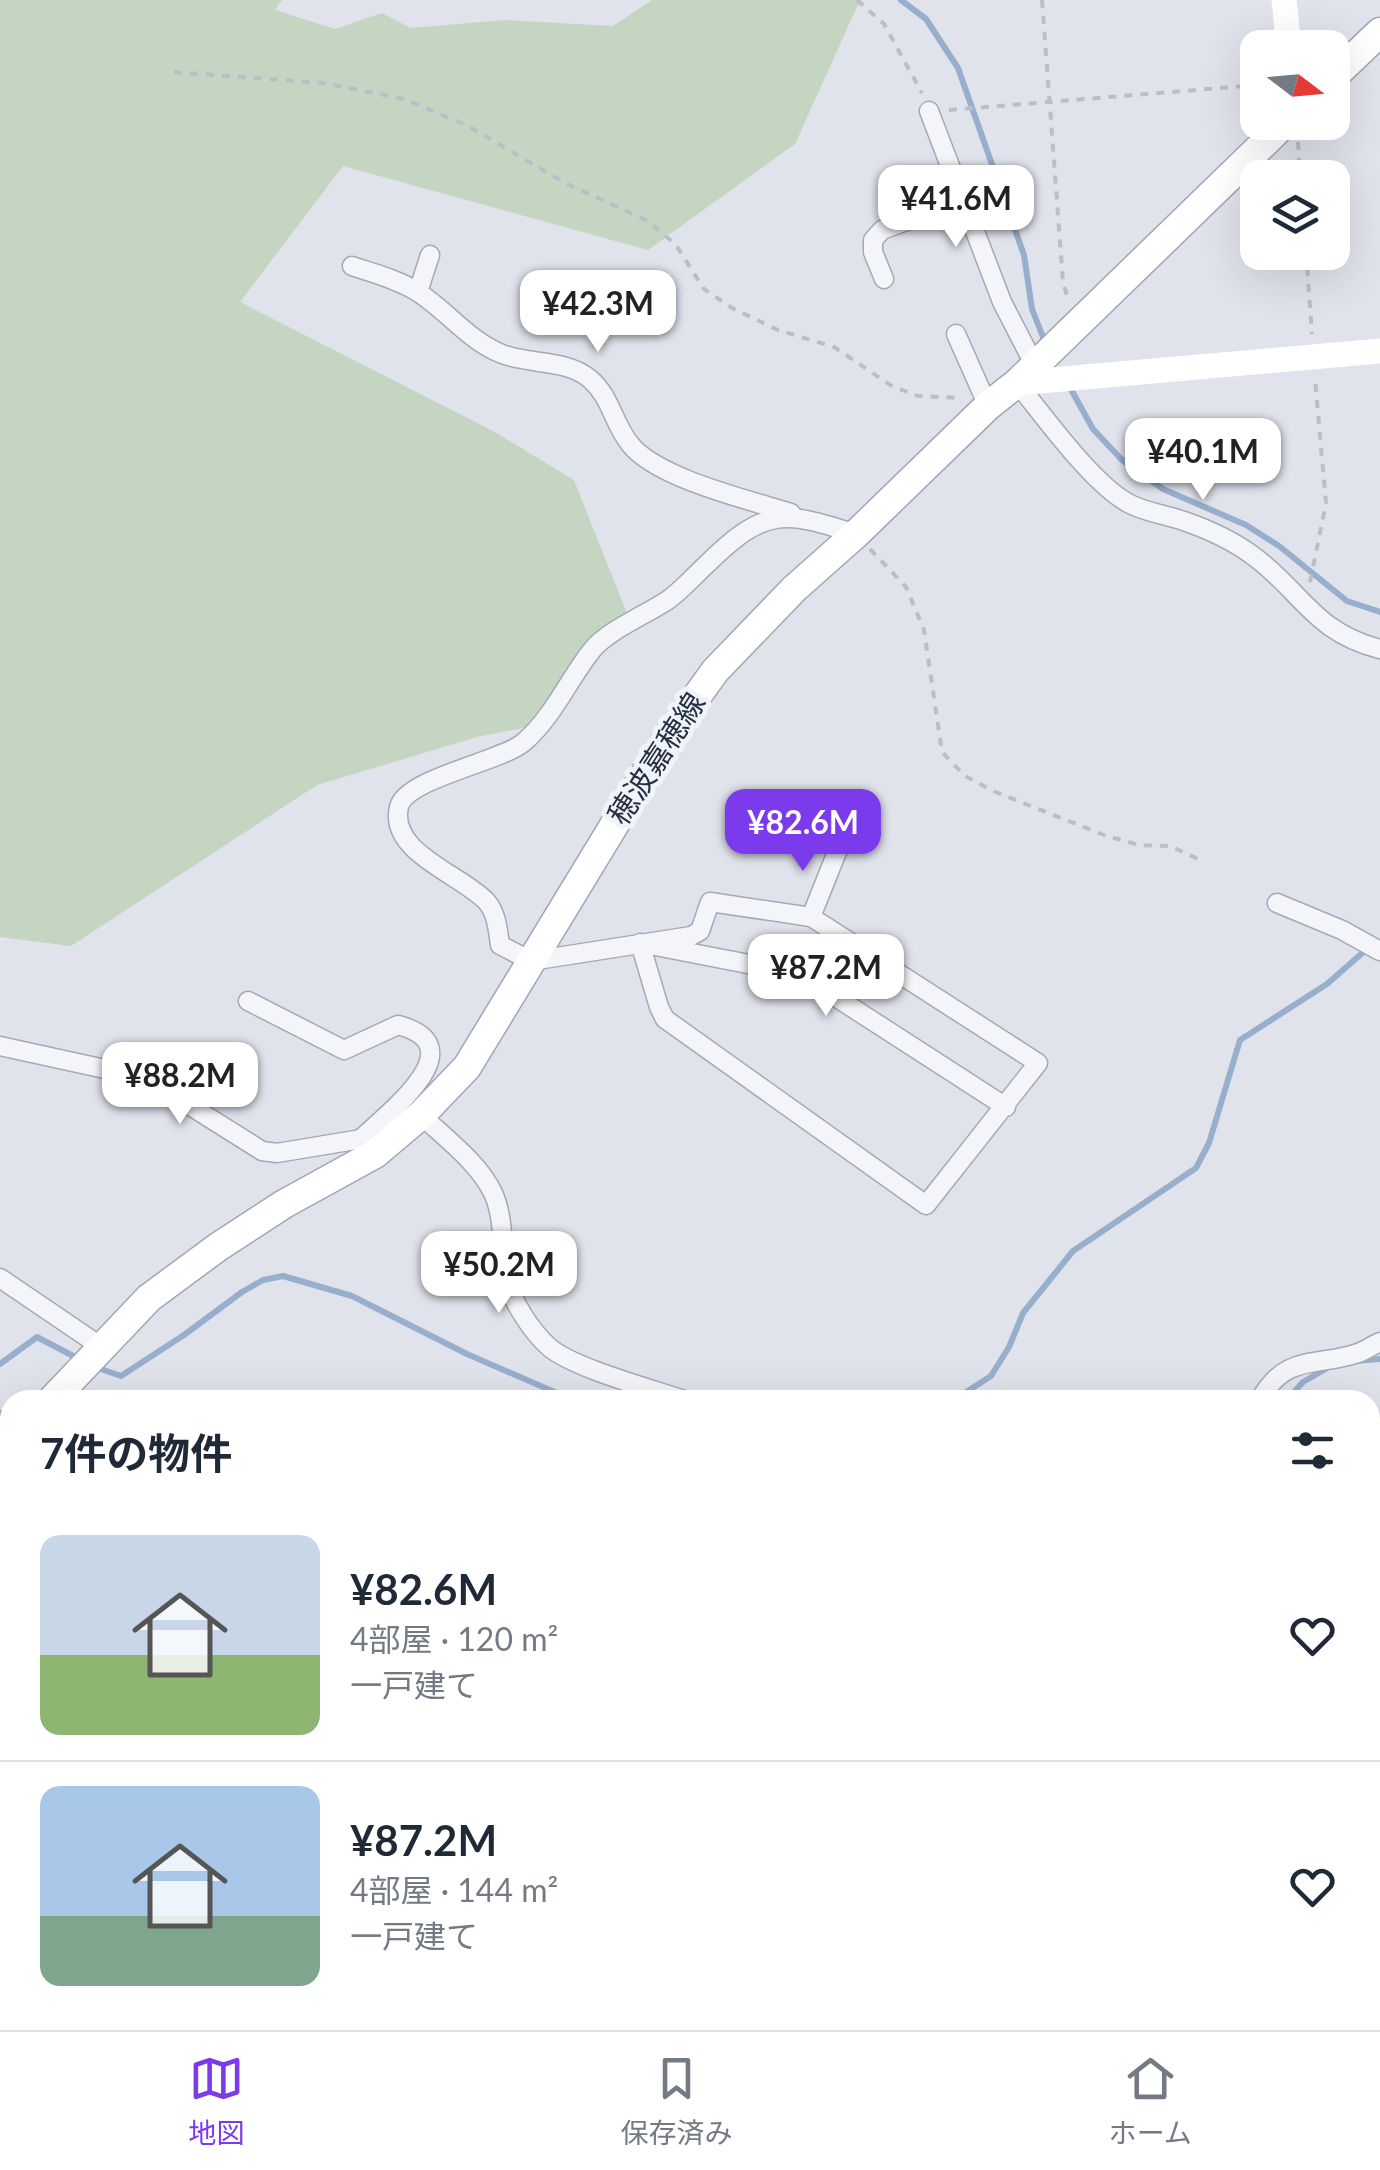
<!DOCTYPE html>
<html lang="ja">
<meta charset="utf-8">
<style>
body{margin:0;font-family:Lato,"Noto Sans JP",sans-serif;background:#f2f2f3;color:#1f2937;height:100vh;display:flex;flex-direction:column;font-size:38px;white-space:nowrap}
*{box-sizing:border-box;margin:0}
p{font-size:32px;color:#747a83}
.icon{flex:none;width:55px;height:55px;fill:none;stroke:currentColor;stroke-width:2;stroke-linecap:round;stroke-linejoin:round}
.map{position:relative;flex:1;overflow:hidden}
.panel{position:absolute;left:0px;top:1390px;width:1380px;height:640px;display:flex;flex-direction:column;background:#fff;border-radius:30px 30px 0 0;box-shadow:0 10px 40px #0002}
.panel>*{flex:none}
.needle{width:65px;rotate:106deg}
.tools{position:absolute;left:1240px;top:30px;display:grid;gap:20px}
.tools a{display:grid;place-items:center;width:110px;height:110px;border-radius:20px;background:#fff;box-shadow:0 10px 40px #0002;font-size:50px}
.price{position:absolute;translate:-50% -85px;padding:0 22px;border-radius:20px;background:#fff;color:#222;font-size:32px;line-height:65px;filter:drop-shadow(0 2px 5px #0008)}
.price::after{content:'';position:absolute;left:50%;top:60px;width:30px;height:22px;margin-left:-15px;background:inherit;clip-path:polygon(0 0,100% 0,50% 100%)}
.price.current{background:#7c3aed;color:#fff}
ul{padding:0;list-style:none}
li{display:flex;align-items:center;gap:30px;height:250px;padding:0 40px}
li+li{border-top:2px solid #e0e1e3}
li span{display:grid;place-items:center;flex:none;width:280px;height:200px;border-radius:20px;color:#555}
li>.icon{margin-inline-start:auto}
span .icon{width:120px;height:120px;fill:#fffc;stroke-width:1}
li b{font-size:42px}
h2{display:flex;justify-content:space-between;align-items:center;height:120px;padding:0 40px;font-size:42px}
.menu{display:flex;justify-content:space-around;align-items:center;height:140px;border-top:2px solid #e0e1e3;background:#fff;font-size:28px;color:#747a83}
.menu a{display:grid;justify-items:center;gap:5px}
.menu .current{color:#7c3aed}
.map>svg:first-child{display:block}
.green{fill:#c4d5c1}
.water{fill:#98aecd}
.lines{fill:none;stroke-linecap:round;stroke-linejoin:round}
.stream{stroke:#98aecd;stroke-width:6}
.street-casing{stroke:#a5a9b6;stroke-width:21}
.primary-casing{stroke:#9fa6b7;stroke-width:31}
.path{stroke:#bbbec6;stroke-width:4;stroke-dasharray:8 8;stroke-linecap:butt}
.street{stroke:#f4f5f8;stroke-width:18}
.secondary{stroke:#fff;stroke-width:25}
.primary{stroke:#fff;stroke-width:28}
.labels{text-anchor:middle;stroke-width:10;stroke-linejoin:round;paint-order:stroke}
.street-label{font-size:30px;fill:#272f44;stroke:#f0f3f8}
</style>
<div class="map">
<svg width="1380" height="2030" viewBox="0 0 1380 2030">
<rect width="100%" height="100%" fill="#e0e3eb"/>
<g class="green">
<path d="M0,0H282L275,10L335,29L382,13L411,28L505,20L613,26L652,0H860L795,144L648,250L343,166L240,302L493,431L574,480L628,616L574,694L538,725L477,737L317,785L71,946L0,937Z"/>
<path d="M10,1806V2020H667L670,2030H0V1852Z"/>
</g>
<path class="water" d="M1380,1643V1878L1370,1875V1644Z"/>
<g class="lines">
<g class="stream">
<path d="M901,0L926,19L958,68L1024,255L1032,309L1045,342"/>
<path d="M1068,384L1093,429L1122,460L1163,489L1246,525L1279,546L1347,601L1380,612"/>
<path d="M1355,1361L1380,1359"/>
<path d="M0,1364L37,1337L79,1359"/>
<path d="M95,1367L121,1376L184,1335L242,1292L263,1280L283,1276L352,1296L467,1354L573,1400"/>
<path d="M954,1400L991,1376L1009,1347L1023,1313L1073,1251L1196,1168L1209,1143L1240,1040L1327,984L1368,948"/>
<path d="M1287,1400L1303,1382L1329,1367"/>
<path d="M0,1413H10"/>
</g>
<defs>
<g id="street">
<path d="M929,111L1002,302L1035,366"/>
<path d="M352,266C373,273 396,279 416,291C447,310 467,340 502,354C530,365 567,359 590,379C611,397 613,423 630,444C656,478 749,500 791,513"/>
<path d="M884,279L873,252V240L882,230L964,200"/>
<path d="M418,292L430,255"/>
<path d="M956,334L988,406"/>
<path d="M1017,383C1044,416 1095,488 1132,505C1149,513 1167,515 1184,521C1207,529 1233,541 1252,555C1302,591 1313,632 1380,649"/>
<path d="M856,534C783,510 764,508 707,564C694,576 682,590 668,600C647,614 607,631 592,650C569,679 553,717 524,742C501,762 406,778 399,807C388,853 463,875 487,902C497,914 498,931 500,945L531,961L691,936L700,931L710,902L811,917L1038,1063L926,1205L665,1019L659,1007L640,943L800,974L1006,1107"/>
<path d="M1277,903L1342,930L1380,951"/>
<path d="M811,917L839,847"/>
<path d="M248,1001L344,1050L398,1025C478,1046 387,1113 361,1139"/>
<path d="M0,1046L146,1078L262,1151L277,1153L361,1139L375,1154"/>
<path d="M421,1115C445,1138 479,1163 493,1193C505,1219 501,1249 506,1276C510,1299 532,1332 549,1347C573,1368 652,1389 684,1400"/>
<path d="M0,1278L103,1348"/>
<path d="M1260,1400C1285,1353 1318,1367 1358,1353C1366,1350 1373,1345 1380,1342"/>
<path d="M1370,1487L1374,1449L1380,1448"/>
<path d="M1370,1519H1380"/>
<path d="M1370,1628L1380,1627"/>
<path d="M1370,1928L1380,1931"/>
<path d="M1370,2005L1380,2008"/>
<path d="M1049,2020L1054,2030"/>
<path d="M838,2030L844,2020"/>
<path d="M1081,2030L1085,2020"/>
<path d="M1218,2030L1221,2020"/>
</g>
<g id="primary">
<path d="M1332,78L1380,32"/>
<path d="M52,1400L149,1298L218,1247L284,1204L375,1154L421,1115L467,1067L669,735L715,671L794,589L856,534L988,406L1017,383L1286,122"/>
<path d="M0,1455L10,1445"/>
</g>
</defs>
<use href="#street" class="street-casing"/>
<use href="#primary" class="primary-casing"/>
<g class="path">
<path d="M857,0L884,24L922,93"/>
<path d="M1042,0L1063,282L1068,299"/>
<path d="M174,72L324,83L404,99L466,125L567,184L648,221L676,245L704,289L732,308L778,330L834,347L892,386L918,396L960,398"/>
<path d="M949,110L1258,85"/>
<path d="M1298,142L1300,178"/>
<path d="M1306,252L1312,334"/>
<path d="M870,549L906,587L924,630L942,752L965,776L993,791L1104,835L1139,845L1170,846L1198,859"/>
<path d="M1310,582L1326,503L1315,379"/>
</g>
<use href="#street" class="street"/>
<g class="secondary">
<path d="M1284,0L1289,48"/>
<path d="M1017,383L1380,351"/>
</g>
<use href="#primary" class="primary"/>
</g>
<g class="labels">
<g class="street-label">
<text transform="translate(657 759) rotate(-57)" y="10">穂波嘉穂線</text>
</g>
</g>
</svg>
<div class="tools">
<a><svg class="needle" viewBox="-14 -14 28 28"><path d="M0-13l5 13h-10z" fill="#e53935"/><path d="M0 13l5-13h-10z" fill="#747a83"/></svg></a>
<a><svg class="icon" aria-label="layers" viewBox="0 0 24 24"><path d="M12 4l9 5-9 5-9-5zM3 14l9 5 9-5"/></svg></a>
</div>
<b class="price" style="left:956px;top:250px">¥41.6M</b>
<b class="price" style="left:598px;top:355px">¥42.3M</b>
<b class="price" style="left:1203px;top:503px">¥40.1M</b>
<b class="price current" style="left:803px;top:874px">¥82.6M</b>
<b class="price" style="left:826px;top:1019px">¥87.2M</b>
<b class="price" style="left:180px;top:1127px">¥88.2M</b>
<b class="price" style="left:499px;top:1316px">¥50.2M</b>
<section class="panel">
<h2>7件の物件<svg class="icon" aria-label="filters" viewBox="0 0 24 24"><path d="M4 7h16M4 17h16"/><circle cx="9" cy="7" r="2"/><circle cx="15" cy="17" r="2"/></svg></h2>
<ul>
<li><span style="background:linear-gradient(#c9d6e8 60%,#8fb573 0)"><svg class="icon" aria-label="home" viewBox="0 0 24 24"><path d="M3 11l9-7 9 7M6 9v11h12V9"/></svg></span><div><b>¥82.6M</b><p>4部屋 · 120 m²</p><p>一戸建て</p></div><svg class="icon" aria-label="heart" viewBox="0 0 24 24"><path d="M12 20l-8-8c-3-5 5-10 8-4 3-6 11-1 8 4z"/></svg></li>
<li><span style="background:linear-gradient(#a9c7e8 65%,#7fa58c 0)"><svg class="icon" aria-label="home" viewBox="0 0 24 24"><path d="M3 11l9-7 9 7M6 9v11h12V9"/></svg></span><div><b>¥87.2M</b><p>4部屋 · 144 m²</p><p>一戸建て</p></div><svg class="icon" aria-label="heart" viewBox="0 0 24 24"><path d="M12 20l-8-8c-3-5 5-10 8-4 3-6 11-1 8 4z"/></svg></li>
</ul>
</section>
</div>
<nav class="menu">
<a class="current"><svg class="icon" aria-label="map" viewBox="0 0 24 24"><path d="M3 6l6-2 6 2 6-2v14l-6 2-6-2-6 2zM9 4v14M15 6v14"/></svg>地図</a>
<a><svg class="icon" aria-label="saved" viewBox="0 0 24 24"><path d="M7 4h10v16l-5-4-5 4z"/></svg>保存済み</a>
<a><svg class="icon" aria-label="home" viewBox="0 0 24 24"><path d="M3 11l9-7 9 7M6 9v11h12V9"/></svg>ホーム</a>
</nav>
